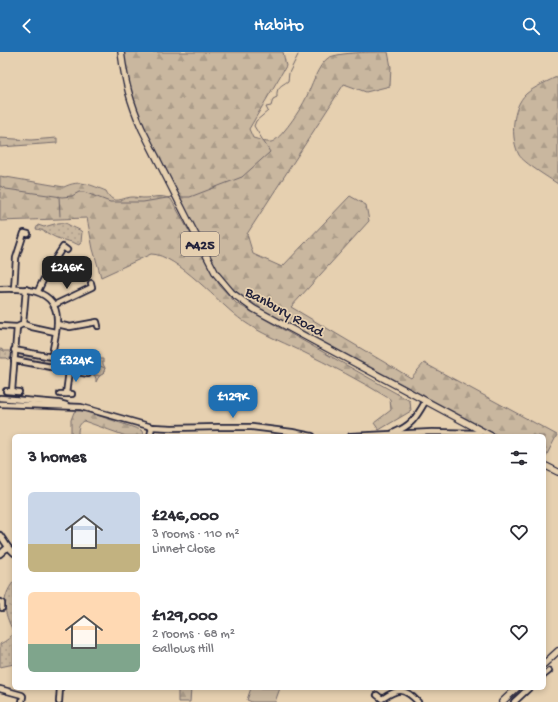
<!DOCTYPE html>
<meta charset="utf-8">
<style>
body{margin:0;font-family:"Gochi Hand",sans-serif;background:#f2f2f3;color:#2b2b33;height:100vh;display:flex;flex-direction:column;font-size:15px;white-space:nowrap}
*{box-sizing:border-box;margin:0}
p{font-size:13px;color:#7c7c81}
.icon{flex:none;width:22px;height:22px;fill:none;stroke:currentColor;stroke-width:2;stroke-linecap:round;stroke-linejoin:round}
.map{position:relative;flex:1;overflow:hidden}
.side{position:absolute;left:12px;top:382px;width:534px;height:256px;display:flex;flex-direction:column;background:#fff;border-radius:6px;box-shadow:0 2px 6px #0003}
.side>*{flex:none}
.price{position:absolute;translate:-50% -34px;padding:0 9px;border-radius:8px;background:#1f6fb2;color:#fff;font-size:13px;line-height:26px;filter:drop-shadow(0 1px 2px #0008)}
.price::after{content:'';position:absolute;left:50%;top:24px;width:12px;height:9px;margin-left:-6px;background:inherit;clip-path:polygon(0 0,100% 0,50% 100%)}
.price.selected{background:#222;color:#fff}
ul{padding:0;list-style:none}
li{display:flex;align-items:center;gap:12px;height:100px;padding:0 16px}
li span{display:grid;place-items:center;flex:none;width:112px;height:80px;border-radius:6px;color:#555}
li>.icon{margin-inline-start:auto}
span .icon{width:48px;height:48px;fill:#fffc;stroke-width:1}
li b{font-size:17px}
h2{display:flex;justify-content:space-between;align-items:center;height:48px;padding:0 16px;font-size:17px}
header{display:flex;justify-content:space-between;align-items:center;height:52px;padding:0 16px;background:#1f6fb2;color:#fff;font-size:18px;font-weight:600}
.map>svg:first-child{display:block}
.grass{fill:url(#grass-dots);stroke:#766c6d}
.forest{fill:url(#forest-firs);stroke:#766c6d}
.park{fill:#c9b79f;stroke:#766c6d}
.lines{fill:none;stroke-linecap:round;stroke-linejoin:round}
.stream{stroke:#6e6568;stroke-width:1}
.minor-casing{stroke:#22223b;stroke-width:8}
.major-casing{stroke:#22223b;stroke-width:8}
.minor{stroke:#e6d0b0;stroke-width:4.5}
.major{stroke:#e6d0b0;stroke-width:5.5}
.labels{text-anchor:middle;stroke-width:3.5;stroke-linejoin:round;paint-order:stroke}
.shield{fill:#e6d0b0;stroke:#5d565e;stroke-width:1}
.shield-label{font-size:14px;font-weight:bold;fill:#22223b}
.street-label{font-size:15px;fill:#22223b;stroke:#e6d0b0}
</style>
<header><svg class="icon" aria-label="back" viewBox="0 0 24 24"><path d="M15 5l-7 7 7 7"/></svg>Habito<svg class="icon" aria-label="search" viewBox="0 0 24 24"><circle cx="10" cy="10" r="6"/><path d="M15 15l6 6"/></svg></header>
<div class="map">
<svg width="558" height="650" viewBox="0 0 558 650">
<defs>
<pattern id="grass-dots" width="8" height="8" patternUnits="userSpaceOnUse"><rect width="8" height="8" fill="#c9b79f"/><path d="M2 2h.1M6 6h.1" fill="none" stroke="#ac9d8a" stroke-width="1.8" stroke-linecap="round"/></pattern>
<pattern id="forest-firs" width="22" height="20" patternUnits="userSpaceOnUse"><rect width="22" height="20" fill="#c9b79f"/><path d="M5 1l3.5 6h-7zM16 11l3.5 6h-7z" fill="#ac9d8a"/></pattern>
</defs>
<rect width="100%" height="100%" fill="#e6d0b0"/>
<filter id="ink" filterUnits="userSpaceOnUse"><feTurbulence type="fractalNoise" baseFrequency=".025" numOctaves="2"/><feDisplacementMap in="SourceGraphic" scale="8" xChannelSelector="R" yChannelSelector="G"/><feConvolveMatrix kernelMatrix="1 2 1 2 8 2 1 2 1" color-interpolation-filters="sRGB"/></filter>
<g filter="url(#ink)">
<g class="grass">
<path d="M58,171C67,170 66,172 73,175C77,177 79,177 82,180L81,190L79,193C72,189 65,189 57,186C50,183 44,178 36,177L38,173L44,175Z"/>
<path d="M0,297H1L4,299H12V307H8L7,306H0Z"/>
<path d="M17,302L44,307L45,305L67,310L68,312L63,313L17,305Z"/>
<path d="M97,307H103V312L105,316C103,322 98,324 96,330C97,320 89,324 84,318L72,317V309L74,308L76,310H88L93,313L97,310Z"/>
<path d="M14,529V612L0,615V592C6,589 11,586 13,579C4,560 0,547 14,529Z"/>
</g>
<g class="forest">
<path d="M124,0H283L286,14L249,77L253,86C258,87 266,91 271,90C280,89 302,55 306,46C311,35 318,13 328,6C339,0 374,0 388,0L391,15L390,34L366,40L344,32L247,182L253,202L282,215L350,144L366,153L369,169L291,255L411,326L424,311L557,383L544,408V384H499L262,257C247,247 233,239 221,225L180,149L134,54L129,34Z"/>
<path d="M558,24V132C549,126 524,111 519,103C510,86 512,55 526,42C534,35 549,29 558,24Z"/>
<path d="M0,86L31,88L57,86V91L0,95Z"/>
<path d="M0,124L64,135C80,127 91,133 106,139C114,155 122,145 133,145C136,145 140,146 143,146C155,146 159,142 171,147L220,234L236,251L410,349L411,359L379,378L374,371L391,358L390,347C361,329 330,313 299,298C280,289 260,281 243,269C220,253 177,202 151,202L101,225L93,197L87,166L0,169Z"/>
<path d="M76,359H85L141,378L145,384H126L84,369C78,373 78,377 78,384H71V368L74,360Z"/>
<path d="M178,636H191L190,650H178Z"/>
</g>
<g class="park">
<path d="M98,311L100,314L105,316L103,322L99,324L97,323L95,324L94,323L96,321L94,317Z"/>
<path d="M251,636H280L275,650H252L247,648Z"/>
</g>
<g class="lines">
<g class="stream">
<path d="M0,134L6,137L62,145L72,144L79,140H84L110,150H143L173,145"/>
<path d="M59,144L60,164"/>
<path d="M179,145H190L242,125L270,100L254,74L256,69L268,59L266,55L271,54L273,47L277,45C276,35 281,34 288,29L289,21L298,3"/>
</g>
<defs>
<g id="minor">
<path d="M0,237C23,236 56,236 57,267C58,278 53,293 52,304"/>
<path d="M14,237L16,206L24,181L28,182"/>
<path d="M38,239C45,223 53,210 63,195L67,198"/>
<path d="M54,253L92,235L91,231"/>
<path d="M23,272L26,237"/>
<path d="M57,272L70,275L97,270L98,274"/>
<path d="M0,274L17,275L23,272L32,275L55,280"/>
<path d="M14,298L69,308L70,311L66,342"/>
<path d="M14,308L88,322"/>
<path d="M6,339L19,340"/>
<path d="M12,339L17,275"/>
<path d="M60,342H72"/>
<path d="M0,346L58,351L66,353"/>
<path d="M0,352L81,355L152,375L172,376L219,375H252L292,380L312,384"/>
<path d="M393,381C411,374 416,366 425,350"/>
<path d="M150,384L152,375"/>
<path d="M351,384L432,380L480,381"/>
<path d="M0,483L8,495L14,501"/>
<path d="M0,502L8,495"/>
<path d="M0,550L2,551V556"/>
<path d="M544,623L549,619"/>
<path d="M0,637L22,643L23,644L22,650"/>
<path d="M377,643L382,647C398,636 404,635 418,650"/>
<path d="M59,650L60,636"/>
<path d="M514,650L529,636"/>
</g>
<g id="major">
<path d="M121,0C125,30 130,50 142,77L189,170L216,222L232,241L254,257L491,384"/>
<path d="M544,413L558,420"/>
<path d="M544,612L558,599"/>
<path d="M502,650L517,636"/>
</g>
</defs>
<use href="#minor" class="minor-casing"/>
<use href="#major" class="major-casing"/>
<use href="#minor" class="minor"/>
<use href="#major" class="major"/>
</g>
</g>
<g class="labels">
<rect class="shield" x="181" y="180" width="38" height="24" rx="3"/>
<g class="shield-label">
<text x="200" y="197">A425</text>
</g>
<g class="street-label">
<text transform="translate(285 259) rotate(29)" y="5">Banbury Road</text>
</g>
</g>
</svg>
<b class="price selected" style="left:67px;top:238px">£246K</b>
<b class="price" style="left:76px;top:331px">£324K</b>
<b class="price" style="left:233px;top:367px">£129K</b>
<section class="side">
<h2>3 homes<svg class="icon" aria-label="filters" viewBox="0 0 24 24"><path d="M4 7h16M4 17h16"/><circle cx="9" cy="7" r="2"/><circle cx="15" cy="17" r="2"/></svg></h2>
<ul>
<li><span style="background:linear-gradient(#c9d6e8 65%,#c2b280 0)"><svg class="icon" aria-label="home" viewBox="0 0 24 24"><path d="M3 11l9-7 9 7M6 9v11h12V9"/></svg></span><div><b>£246,000</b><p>3 rooms · 110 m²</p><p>Linnet Close</p></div><svg class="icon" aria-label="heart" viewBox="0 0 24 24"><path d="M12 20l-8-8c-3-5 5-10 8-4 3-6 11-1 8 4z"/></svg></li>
<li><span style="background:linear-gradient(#ffd9b3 65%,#7fa58c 0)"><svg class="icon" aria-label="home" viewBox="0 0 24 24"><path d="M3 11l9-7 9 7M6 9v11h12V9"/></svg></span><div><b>£129,000</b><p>2 rooms · 68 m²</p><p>Gallows Hill</p></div><svg class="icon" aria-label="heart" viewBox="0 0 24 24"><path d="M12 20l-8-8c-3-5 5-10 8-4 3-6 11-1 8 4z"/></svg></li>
</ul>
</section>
</div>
